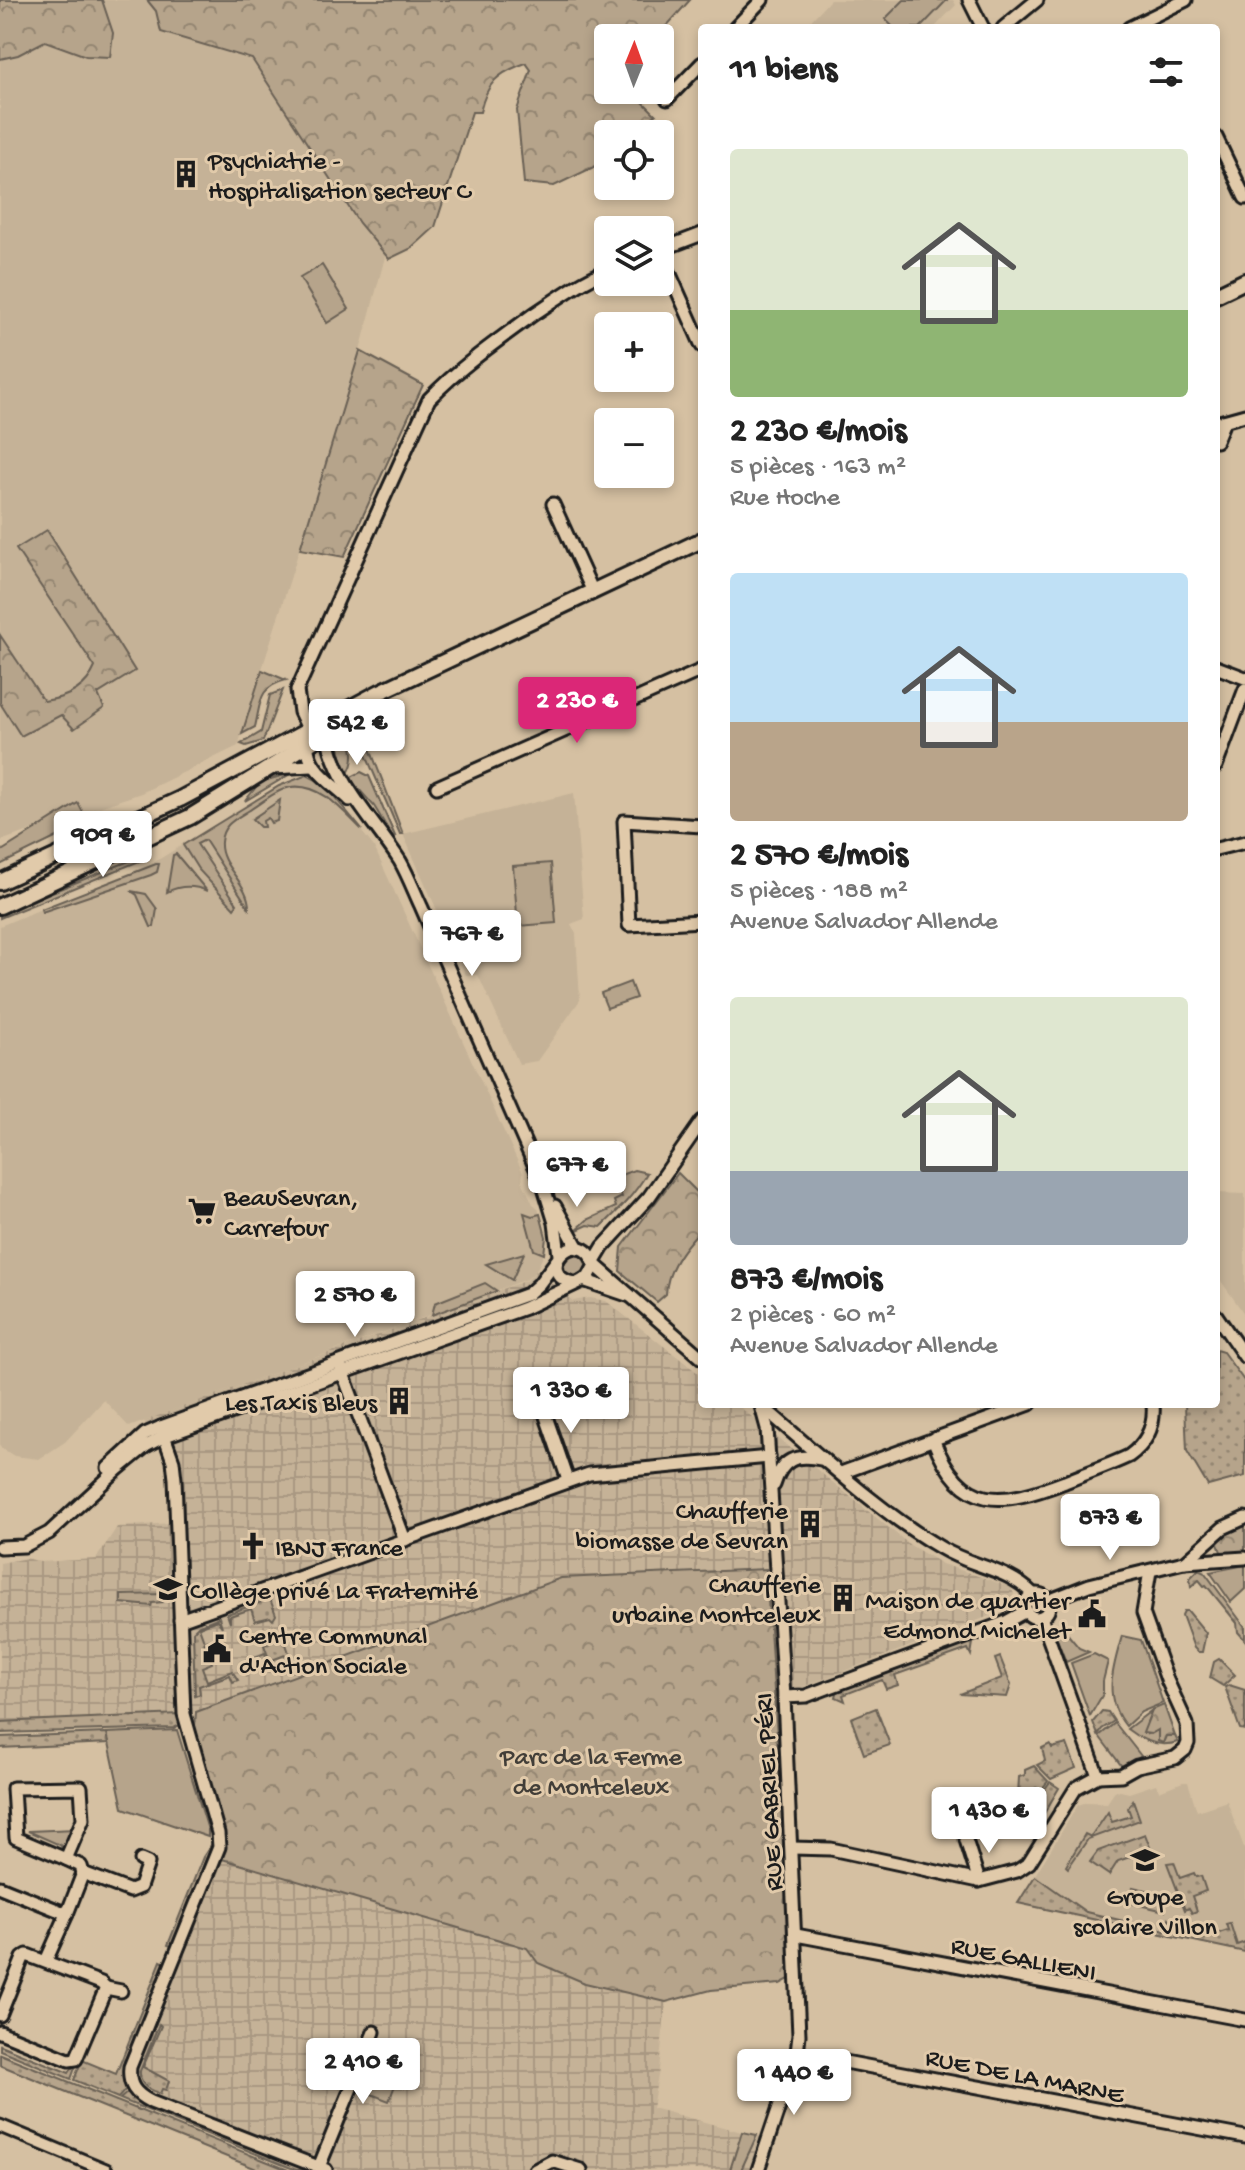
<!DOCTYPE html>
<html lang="fr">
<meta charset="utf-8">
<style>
body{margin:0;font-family:"Gochi Hand",sans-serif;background:#f2f2f2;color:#222;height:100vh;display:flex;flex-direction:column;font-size:30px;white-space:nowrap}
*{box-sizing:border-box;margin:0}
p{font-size:26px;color:#767676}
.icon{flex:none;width:44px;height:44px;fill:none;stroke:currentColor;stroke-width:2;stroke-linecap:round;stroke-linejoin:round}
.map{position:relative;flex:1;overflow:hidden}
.panel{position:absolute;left:698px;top:24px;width:522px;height:1384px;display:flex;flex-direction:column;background:#fff;border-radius:8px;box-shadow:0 4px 12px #0003}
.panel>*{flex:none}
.needle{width:52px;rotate:1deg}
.fabs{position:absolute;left:594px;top:24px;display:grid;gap:16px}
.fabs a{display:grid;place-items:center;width:80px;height:80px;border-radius:8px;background:#fff;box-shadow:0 4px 12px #0003;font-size:40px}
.price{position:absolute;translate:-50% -68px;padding:0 18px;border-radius:8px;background:#fff;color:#222;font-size:26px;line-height:52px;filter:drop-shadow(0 2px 4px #0008)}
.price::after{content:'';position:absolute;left:50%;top:48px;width:24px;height:18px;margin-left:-12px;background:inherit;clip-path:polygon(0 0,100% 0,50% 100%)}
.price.active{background:#db2777;color:#fff}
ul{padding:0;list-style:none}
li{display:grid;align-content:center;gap:16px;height:424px;padding:0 32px}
li span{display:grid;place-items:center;height:248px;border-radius:8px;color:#555}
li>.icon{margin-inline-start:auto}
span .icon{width:144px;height:144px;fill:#fffc;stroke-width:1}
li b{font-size:34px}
h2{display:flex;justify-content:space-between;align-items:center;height:96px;padding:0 32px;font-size:34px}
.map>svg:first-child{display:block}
.built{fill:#c5b297}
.industrial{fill:url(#industrial-grid)}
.grass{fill:#b6a48b;stroke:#696054;stroke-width:2}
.forest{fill:url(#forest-crowns);stroke:#696054;stroke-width:2}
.garden{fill:url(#garden-dots);stroke:#696054;stroke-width:2}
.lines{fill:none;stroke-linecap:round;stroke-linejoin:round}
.minor-casing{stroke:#1c1c1c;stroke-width:17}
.major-casing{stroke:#1c1c1c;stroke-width:20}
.minor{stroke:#e1caaa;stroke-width:11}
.major{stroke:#e1caaa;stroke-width:14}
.labels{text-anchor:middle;stroke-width:6;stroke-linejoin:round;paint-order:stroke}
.poi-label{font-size:26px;fill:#1c1c1c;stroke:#e1caaa;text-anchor:start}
.park-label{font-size:26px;fill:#423e38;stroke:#e1caaa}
.street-label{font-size:26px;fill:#1c1c1c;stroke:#e1caaa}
</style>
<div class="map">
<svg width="1245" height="2170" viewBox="0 0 1245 2170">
<defs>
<pattern id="industrial-grid" width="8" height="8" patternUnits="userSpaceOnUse" patternTransform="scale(2)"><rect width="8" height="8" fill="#c5b297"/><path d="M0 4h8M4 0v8" fill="none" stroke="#a99882"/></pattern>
<pattern id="forest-crowns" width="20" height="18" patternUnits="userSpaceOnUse" patternTransform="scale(2)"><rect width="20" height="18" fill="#b6a48b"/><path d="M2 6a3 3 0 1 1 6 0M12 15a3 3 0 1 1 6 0" fill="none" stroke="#938571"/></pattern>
<pattern id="garden-dots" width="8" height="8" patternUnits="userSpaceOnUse" patternTransform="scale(2)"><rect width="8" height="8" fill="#b6a48b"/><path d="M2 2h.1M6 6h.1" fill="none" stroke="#938571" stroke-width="1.8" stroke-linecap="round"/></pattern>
</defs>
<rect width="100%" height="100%" fill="#d5c0a2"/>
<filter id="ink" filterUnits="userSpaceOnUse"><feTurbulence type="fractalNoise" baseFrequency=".0125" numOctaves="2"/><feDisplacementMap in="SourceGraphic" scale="16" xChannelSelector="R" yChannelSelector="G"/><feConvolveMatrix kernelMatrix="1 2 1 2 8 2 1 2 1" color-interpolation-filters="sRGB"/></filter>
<g filter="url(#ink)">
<g class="built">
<path d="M0,0H330L433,77L353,377L238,746L141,793L0,841Z"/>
<path d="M830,0H953L956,5L934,28H804Z"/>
<path d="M307,775L324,784L374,847L523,1173L522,1181L533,1204L538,1208L546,1237L544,1254L536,1271L527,1279L129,1427L104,1400L65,1442L39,1459L14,1456L0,1447V926L153,863L279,786Z"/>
<path d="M574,793L584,919L571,924L576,934L580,1000L537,1061L519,1064L478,975H466L403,834Z"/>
<path d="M1216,1193L1245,1194V1315L1216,1274Z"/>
<path d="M1183,1782H1188L1197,1811L1227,1801L1245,1850V1952L1018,1903L1078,1805L1087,1802L1107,1803L1116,1790L1129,1793L1156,1784L1159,1791Z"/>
</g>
<g class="industrial">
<path d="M536,1271L573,1301L590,1298L606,1301L702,1376V1404H736L910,1545L942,1564L1011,1587L1014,1594L1009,1602L992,1615L776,1697L766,1569L561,1578L196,1712L0,1722V1563L27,1558L40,1562L96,1559L117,1527L171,1523L168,1464L164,1451L144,1421L527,1280Z"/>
<path d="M217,1857L527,1948L538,1963L666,2002L659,2070L652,2108L768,2139L758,2170H326L139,2096L130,2067Z"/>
</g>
<g class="grass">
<path d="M904,0H947L920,28H894L885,19Z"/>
<path d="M322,265L349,309L327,323L300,278Z"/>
<path d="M262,670L286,680C258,687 261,702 255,727L242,734Z"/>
<path d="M283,690L263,741L246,746L241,744L261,732L270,695Z"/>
<path d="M359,720L403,834H400L356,732L355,726Z"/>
<path d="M346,730C353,742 357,762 347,774C342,759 333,742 346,730Z"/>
<path d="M361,772L369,776L395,836H392L374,806L349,778Z"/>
<path d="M292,773L245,801L260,782Z"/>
<path d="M307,775L324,784L362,830C343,811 321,783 291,787C276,790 261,803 248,811C235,819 222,825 221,842C219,867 249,882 249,908L205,840L197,844L237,904L234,908L198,869L183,845L279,786Z"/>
<path d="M280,800L277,821L271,823L268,818L263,821L264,827H260L252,819Z"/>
<path d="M78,803L88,822L0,865V852Z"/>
<path d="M176,854L207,891C193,885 181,885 167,892L173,855Z"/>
<path d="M144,855L147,858L0,918V913Z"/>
<path d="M551,863L556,923L518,926L513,866Z"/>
<path d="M156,864H159L157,872L151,875L42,912L41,909Z"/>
<path d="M131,891L146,894L157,909L154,927H151L137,895Z"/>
<path d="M630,982L636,998L607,1008L601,993Z"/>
<path d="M634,1170L647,1173C635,1194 619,1210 601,1227L588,1225L575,1231L587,1220L616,1207L614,1201L622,1197L615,1177Z"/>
<path d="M524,1213L532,1216L540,1214L546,1237L544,1254L534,1250Z"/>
<path d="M524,1253L512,1280L486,1264Z"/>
<circle cx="575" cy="1266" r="11"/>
<path d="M485,1283L497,1291L432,1315L435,1303Z"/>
<path d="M1245,1565V1589L1231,1602L1210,1572Z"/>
<path d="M1053,1629L1065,1631L1079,1648L1089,1652L1066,1662Z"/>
<path d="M1122,1636L1141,1640L1163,1703L1141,1712L1126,1726C1102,1698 1113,1668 1122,1636Z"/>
<path d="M1094,1654L1108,1661L1103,1681V1694L1090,1716L1071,1663Z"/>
<path d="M1152,1710L1147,1722V1734L1158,1730V1735L1175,1736L1178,1742C1159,1748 1142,1741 1127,1729Z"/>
<path d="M1115,1723L1141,1756L1124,1769L1099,1736Z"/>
<path d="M177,1730L208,1830V1837L123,1808L107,1733Z"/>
<path d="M75,1829L65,1851L58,1853L62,1847L60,1845L28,1831Z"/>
<path d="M215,1839V1846L174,1947L168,1945L203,1857Z"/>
<path d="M1133,1887L1168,1895L1165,1911L1130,1903Z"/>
<path d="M381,2055L403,2064L389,2101L366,2092Z"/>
<path d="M742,2132L757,2135L741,2170H730Z"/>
</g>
<g class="forest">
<path d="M0,0H102L113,33L110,57L86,56L45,41L18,55L0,59Z"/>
<path d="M147,0H690L656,38H608V90H631L656,115C641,128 628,134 608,134V170L602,163L554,186L524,183L517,110L531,70L526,63C497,73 487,83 480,112H472L435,227L412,248L389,259L359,223L252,59L161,32L156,11Z"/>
<path d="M360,351L423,385L344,557L300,549Z"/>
<path d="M47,530L135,671L98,694L104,708L74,729L61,715L21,736L0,703V635L44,701C67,698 86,689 95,667L16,549Z"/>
<path d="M678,1173L702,1197V1228C684,1247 667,1268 666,1294L657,1302L620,1271L622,1247Z"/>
<path d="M1245,1520V1556L1222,1554L1218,1544L1220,1536Z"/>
<path d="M766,1569L793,1977L780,1984L711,1990L666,2002L585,1983L538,1963L527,1948L222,1859L225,1843L194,1739L196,1712L561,1578Z"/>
<path d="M163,1594V1602L152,1603L151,1606L121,1603V1595Z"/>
<path d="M1164,1705L1175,1736H1166L1163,1743L1158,1741V1730L1151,1734L1143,1733L1152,1710Z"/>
</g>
<g class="garden">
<path d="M1216,1350L1223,1352L1245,1382V1476L1208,1486L1187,1451L1185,1404H1216Z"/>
<path d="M1198,1570L1205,1573L1245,1627V1640L1238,1632L1237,1623L1206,1585L1204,1586L1199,1580L1191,1587L1190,1578Z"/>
<path d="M270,1599L276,1615L273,1620L270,1617L255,1621L251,1609L230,1616V1623L227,1614Z"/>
<path d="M1184,1611H1188L1206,1633L1202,1652H1198L1194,1648L1182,1615Z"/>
<path d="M219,1617L222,1627L217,1620L199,1627L212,1663L202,1667L207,1681L232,1671L238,1680L233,1682L230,1675L199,1686L200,1694L195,1696L193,1631L199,1625Z"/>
<path d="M283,1635L291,1659L288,1662L285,1655L272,1660V1667L264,1645L279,1639Z"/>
<path d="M969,1641L973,1643L971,1655L968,1649L895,1675L898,1685L886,1689L882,1680L843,1695L845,1701L836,1697L838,1689Z"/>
<path d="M265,1653L270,1668L266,1662L246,1669V1677L241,1662Z"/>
<path d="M1000,1657L1011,1685L1007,1697L960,1694L1002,1678L995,1659Z"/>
<path d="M1219,1659L1235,1675L1223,1686L1210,1678L1214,1662Z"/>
<path d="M1229,1685L1245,1690V1730L1240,1729L1225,1687Z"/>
<path d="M876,1708L890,1745L864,1754L851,1718Z"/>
<path d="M1102,1711L1108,1712L1114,1721L1102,1729L1098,1735L1093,1722Z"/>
<path d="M179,1714L180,1725L174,1728L0,1733V1722Z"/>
<path d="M107,1733L109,1743L0,1748V1737Z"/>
<path d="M1050,1744L1052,1748L1067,1744L1076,1768L1051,1779L1037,1765L1045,1761L1042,1748Z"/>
<path d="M1034,1766L1048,1781L1025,1810L1018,1795L1019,1777L1025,1775V1770Z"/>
<path d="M1050,1782L1059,1788L1039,1822L1029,1810Z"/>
<path d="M1133,1800L1140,1820L1088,1839L1068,1868L1066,1866L1085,1834L1091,1837L1108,1812L1112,1822L1131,1816L1128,1808Z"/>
<path d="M1145,1834L1151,1850L1118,1861L1109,1875L1090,1862L1098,1851Z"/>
<path d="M1174,1862L1180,1878L1194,1873L1196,1877L1201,1876L1206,1891L1192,1896L1197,1911L1192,1913L1189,1908L1185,1910L1167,1863Z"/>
<path d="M1035,1876L1086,1912L1166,1931L1169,1918L1188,1937L1201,1933L1204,1938L1228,1930L1226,1924L1230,1923L1237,1945L1245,1942V1952L1018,1903Z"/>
<path d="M161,1961L167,1964L124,2073L127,2088L118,2098L74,2080L82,2060L116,2074Z"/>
<path d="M159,2024L161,2026L143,2067L169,2081L166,2090L162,2089L160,2094C148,2088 139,2086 140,2071Z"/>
<path d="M0,2045L69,2073L73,2067L75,2068L71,2079L0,2050Z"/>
<path d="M0,2054L288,2170H259L0,2065Z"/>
<path d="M129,2091L139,2101L308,2170H296L120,2099Z"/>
</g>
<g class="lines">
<defs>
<g id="minor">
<path d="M969,0L983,28"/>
<path d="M735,28L762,0"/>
<path d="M1003,28L1037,0"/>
<path d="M1129,28L1186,0"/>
<path d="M667,99L702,63"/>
<path d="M1216,137L1245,198"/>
<path d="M660,250L702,234"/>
<path d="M660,252L702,346"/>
<path d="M1216,423L1245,415"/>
<path d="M1216,441L1224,421"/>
<path d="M553,504L593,592"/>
<path d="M1216,667L1245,678"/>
<path d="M309,731L300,712L297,690L429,399C461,366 497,341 534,314C558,298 581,281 608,270"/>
<path d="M318,732L327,734C336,785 373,819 400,861C408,875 414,891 421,906L544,1187L555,1223L559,1255"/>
<path d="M308,739C304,768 332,782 350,800"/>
<path d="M1216,766L1245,689"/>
<path d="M273,768L312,766"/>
<path d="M437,787L702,670"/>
<path d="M702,826L624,821L629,925L702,921"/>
<path d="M1216,849L1245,842"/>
<path d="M555,1206L578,1248"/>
<path d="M594,1262L603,1247L649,1197L702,1121"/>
<path d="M595,1265L702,1358"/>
<path d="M583,1280L627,1295"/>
<path d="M1216,1315L1245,1357"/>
<path d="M341,1368L405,1540"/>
<path d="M541,1402L568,1480"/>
<path d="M763,1407C818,1454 879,1512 941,1548C974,1568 1005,1567 1033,1594"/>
<path d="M161,1427L173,1461L175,1479L184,1714L218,1833L219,1847L130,2067C128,2085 135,2094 151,2102L326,2170"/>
<path d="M933,1439C962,1513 1001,1506 1065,1482C1086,1473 1108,1466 1129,1456C1147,1443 1155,1426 1153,1404"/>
<path d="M108,1468L145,1434L161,1427L528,1294L539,1284L557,1260"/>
<path d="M841,1473L1030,1404"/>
<path d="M774,1485C782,1459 795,1454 821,1459"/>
<path d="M0,1547L24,1546L49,1533L118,1469L146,1446L165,1436L525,1308L588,1278L595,1265C579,1220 530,1274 574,1283"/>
<path d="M1185,1562L1223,1528L1245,1518"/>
<circle cx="1037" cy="1606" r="12"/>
<path d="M1048,1601L1089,1585L1184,1562L1245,1558"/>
<path d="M180,1620L589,1474L769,1457"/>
<path d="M784,1697L806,1696L827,1688L1004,1623L1026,1611"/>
<path d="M1098,1776L1121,1775L1137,1766L1175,1758L1185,1750L1188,1743L1187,1724L1167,1680L1143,1613L1150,1571"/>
<path d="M81,1787L83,1819L66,1859L16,1838L13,1788Z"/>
<path d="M966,1840L979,1881"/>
<path d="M792,1848L831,1849L979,1881L1017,1871L1029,1863L1076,1788L1098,1776L1041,1617"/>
<path d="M66,1859L81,1866L83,1873L130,1891L140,1887L148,1863L141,1860"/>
<path d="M0,1887L67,1914L83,1873"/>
<path d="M796,1935L1245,2020"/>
<path d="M46,1961L67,1914"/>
<path d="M106,1988L121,1991"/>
<path d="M0,2015L23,1958L27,1955L101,1983L106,1988L76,2059L69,2060L0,2032"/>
<path d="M797,2053L1245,2137"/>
<path d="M0,2126L106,2170"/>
<path d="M319,2167L374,2032"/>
<path d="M535,2170L552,2161L581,2170"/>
<path d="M758,2170L797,2053L799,2035L784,1697L767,1428L761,1406"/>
</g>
<g id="major">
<path d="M1216,295L1245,281"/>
<path d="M0,882L180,799L380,692L702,540"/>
<path d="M0,906L190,817L367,708"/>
</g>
</defs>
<use href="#minor" class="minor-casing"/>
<use href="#major" class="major-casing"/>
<use href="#minor" class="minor"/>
<use href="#major" class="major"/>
</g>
</g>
<defs>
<symbol id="building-bare" viewBox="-9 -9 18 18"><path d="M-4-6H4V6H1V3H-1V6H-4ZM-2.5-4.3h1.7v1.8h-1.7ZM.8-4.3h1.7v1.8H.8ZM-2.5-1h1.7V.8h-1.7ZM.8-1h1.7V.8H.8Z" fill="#1c1c1c" stroke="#e1caaa" stroke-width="2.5" paint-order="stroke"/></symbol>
<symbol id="supermarket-bare" viewBox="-9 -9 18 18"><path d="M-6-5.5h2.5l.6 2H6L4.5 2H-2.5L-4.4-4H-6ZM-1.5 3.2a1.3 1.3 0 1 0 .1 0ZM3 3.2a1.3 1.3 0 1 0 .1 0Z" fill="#1c1c1c" stroke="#e1caaa" stroke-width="2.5" paint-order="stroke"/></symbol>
<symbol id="church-bare" viewBox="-9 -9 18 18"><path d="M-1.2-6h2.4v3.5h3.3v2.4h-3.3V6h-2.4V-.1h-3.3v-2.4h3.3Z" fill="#1c1c1c" stroke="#e1caaa" stroke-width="2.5" paint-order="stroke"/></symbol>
<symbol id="school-bare" viewBox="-9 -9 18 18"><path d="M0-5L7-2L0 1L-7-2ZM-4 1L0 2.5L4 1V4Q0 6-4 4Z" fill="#1c1c1c" stroke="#e1caaa" stroke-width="2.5" paint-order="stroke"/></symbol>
<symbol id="civic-bare" viewBox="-9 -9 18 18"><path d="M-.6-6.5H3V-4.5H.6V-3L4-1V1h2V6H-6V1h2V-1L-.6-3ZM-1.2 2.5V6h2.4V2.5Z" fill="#1c1c1c" stroke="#e1caaa" stroke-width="2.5" paint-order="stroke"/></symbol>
</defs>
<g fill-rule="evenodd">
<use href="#building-bare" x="166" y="154" width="40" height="40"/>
<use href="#supermarket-bare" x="182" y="1191" width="40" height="40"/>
<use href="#building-bare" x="379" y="1381" width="40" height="40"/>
<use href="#building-bare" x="790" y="1504" width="40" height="40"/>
<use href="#church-bare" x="233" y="1526" width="40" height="40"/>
<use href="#school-bare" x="148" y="1569" width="40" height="40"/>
<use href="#building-bare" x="823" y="1578" width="40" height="40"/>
<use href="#civic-bare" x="1072" y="1594" width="40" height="40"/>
<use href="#civic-bare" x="197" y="1629" width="40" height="40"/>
<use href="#school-bare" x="1125" y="1840" width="40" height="40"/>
</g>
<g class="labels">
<g class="poi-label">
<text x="208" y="168">Psychiatrie -<tspan x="208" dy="30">Hospitalisation secteur C</tspan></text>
<text x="224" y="1205">BeauSevran,<tspan x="224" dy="30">Carrefour</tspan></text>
<text x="377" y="1410" text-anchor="end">Les Taxis Bleus</text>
<text x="788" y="1518" text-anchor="end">Chaufferie<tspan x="788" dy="30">biomasse de Sevran</tspan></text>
<text x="275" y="1555">IBNJ France</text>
<text x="821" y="1592" text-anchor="end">Chaufferie<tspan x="821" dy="30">urbaine Montceleux</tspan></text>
<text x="190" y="1598">Collège privé La Fraternité</text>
<text x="1070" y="1608" text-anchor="end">Maison de quartier<tspan x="1070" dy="30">Edmond Michelet</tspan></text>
<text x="239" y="1643">Centre Communal<tspan x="239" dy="30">d'Action Sociale</tspan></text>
<text x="1145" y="1904" text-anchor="middle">Groupe<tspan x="1145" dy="30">scolaire Villon</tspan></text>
</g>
<g class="park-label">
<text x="591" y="1764">Parc de la Ferme<tspan x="591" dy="30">de Montceleux</tspan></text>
</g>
<g class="street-label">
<text transform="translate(767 1792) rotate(-93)" y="9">RUE GABRIEL PÉRI</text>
<text transform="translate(1024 1957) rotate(11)" y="9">RUE GALLIENI</text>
<text transform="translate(1025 2074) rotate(11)" y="9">RUE DE LA MARNE</text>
</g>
</g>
</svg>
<div class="fabs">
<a><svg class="needle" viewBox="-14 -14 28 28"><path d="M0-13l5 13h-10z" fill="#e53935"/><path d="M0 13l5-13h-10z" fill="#767676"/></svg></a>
<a><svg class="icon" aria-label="locate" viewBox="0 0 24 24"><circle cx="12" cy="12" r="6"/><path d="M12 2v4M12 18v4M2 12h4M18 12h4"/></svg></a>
<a><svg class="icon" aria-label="layers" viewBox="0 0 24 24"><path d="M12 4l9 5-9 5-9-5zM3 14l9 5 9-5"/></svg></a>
<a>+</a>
<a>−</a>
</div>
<b class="price active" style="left:577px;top:745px">2 230 €</b>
<b class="price" style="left:357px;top:767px">542 €</b>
<b class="price" style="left:103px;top:879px">909 €</b>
<b class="price" style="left:472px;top:978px">767 €</b>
<b class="price" style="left:577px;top:1209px">677 €</b>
<b class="price" style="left:355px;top:1339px">2 570 €</b>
<b class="price" style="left:571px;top:1435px">1 330 €</b>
<b class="price" style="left:1110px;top:1562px">873 €</b>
<b class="price" style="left:989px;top:1855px">1 430 €</b>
<b class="price" style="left:363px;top:2106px">2 410 €</b>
<b class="price" style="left:794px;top:2117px">1 440 €</b>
<section class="panel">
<h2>11 biens<svg class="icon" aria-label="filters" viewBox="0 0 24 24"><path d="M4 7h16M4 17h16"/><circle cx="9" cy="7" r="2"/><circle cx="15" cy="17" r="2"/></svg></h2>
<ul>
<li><span style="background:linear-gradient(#dfe7d0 65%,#8fb573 0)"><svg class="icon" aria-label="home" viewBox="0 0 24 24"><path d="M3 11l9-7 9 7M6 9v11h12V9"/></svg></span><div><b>2 230 €/mois</b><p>5 pièces · 163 m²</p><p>Rue Hoche</p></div></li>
<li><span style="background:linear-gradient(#bfe0f5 60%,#b9a48a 0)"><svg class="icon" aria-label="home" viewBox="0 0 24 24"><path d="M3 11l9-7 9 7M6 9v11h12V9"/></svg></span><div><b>2 570 €/mois</b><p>5 pièces · 188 m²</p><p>Avenue Salvador Allende</p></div></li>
<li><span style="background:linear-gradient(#dfe7d0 70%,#9aa5b1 0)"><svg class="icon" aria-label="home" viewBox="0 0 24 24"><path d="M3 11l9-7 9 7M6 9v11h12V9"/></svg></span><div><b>873 €/mois</b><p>2 pièces · 60 m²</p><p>Avenue Salvador Allende</p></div></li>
</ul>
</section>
</div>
